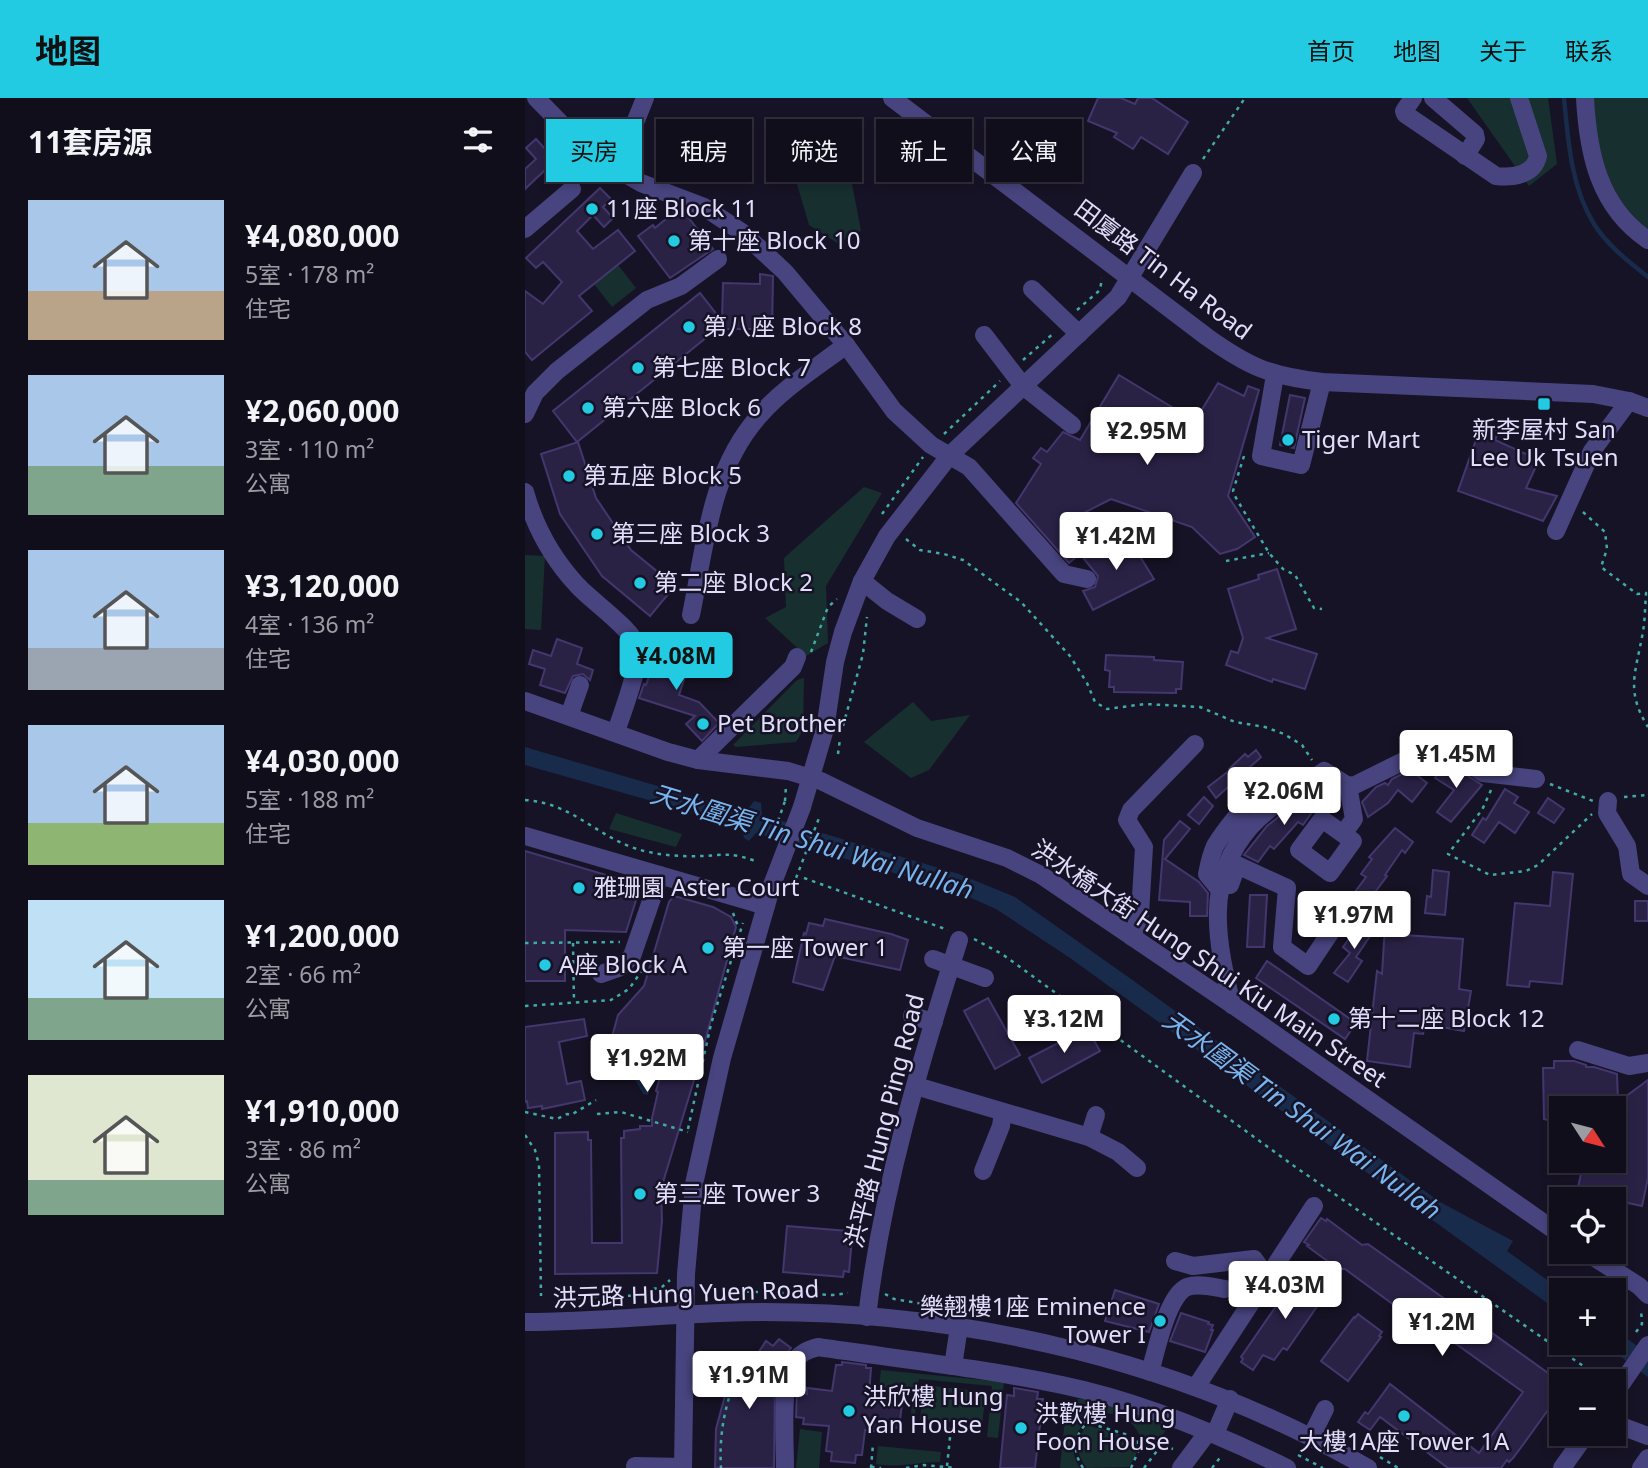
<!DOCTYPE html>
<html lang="zh">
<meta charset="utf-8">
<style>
body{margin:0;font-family:"Noto Sans","Noto Sans SC",sans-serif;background:#1e1c29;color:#f1f3f6;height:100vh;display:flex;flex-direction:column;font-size:26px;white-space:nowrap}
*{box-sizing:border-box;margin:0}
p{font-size:23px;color:#9c9ca3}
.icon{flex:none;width:38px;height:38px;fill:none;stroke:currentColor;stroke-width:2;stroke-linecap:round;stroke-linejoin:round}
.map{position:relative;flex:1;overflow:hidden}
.drawer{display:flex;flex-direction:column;background:#110e1c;width:525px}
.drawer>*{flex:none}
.guide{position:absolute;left:21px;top:21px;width:665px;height:63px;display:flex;gap:14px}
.needle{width:46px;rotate:126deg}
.buttons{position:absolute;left:1024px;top:998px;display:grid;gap:14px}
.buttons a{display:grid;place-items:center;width:77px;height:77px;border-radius:0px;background:#110e1c;box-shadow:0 4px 10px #0003,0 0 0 2px #302e3b;font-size:35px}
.price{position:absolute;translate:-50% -60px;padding:0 16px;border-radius:7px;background:#fff;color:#222;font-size:23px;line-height:46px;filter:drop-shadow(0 2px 4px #0008)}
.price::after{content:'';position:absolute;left:50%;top:42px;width:21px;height:16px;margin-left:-10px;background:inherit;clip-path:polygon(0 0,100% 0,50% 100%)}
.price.on{background:#22cae2;color:#111}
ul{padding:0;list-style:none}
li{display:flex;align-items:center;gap:21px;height:175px;padding:0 28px}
li span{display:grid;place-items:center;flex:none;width:196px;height:140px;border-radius:0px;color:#555}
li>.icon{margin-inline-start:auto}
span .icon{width:84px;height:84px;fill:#fffc;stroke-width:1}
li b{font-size:30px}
h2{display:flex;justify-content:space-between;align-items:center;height:84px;padding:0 28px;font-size:30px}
.pill{padding:0 24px;border-radius:0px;background:#110e1c;box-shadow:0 4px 10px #0003,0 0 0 2px #302e3b;font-size:24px;line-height:63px}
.pill.on{background:#22cae2;color:#111}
header{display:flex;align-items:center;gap:42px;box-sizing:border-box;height:98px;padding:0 35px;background:#22cae2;color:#111}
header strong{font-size:33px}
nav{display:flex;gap:38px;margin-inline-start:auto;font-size:24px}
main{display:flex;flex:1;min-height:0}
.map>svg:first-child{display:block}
.green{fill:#172f2f}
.water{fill:#182b4b}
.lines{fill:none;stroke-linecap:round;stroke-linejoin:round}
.stream{stroke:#182b4b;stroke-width:4.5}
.building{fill:#2a2245;stroke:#43376e;stroke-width:2}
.path{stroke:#40aba7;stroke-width:2.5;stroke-dasharray:3.5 5;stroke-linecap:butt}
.minor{stroke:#48447f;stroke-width:18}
.path-bridge{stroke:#40aba7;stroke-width:2.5;stroke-dasharray:3.5 5;stroke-linecap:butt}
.minor-bridge{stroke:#48447f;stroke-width:18}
.poi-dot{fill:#22cae2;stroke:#171326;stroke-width:2.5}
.labels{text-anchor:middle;stroke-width:5;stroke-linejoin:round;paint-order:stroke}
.poi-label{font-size:24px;fill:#e1ddfb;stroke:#171326;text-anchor:start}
.street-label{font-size:24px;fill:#e1ddfb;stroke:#171326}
.water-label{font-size:26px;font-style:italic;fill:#78b4ed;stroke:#171326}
</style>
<header>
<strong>地图</strong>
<nav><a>首页</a><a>地图</a><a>关于</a><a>联系</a></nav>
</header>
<main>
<section class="drawer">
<h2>11套房源<svg class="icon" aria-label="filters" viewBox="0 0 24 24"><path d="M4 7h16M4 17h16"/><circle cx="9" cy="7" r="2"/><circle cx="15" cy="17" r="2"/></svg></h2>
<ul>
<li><span style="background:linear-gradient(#a9c7e8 65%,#b9a48a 0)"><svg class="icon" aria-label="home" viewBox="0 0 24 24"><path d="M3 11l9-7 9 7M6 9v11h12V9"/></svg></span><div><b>¥4,080,000</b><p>5室 · 178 m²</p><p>住宅</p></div></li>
<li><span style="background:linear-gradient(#a9c7e8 65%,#7fa58c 0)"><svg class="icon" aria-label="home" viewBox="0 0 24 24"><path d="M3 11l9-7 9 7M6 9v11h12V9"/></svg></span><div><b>¥2,060,000</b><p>3室 · 110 m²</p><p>公寓</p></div></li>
<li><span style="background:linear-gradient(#a9c7e8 70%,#9aa5b1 0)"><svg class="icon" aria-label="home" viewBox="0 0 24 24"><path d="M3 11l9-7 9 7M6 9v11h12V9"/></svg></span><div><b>¥3,120,000</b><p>4室 · 136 m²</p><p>住宅</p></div></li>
<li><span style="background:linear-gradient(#a9c7e8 70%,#8fb573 0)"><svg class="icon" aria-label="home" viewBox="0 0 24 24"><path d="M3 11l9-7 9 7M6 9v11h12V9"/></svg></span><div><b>¥4,030,000</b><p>5室 · 188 m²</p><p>住宅</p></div></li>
<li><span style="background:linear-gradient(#bfe0f5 70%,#7fa58c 0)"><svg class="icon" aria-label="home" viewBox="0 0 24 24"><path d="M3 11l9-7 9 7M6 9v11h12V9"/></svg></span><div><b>¥1,200,000</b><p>2室 · 66 m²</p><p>公寓</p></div></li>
<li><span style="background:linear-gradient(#dfe7d0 75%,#7fa58c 0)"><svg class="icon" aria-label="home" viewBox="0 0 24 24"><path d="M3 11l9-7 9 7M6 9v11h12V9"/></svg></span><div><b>¥1,910,000</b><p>3室 · 86 m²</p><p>公寓</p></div></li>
</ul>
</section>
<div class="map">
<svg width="1123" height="1370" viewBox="0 0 1123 1370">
<rect width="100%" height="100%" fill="#171326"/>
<g class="green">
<path d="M942,0H1023L1032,66L1004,88Z"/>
<path d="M1068,0H1123V131C1080,97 1072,53 1068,0Z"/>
<path d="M263,55L324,70L336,133L312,145L284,127Z"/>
<path d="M93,167L111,190L87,209L69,186Z"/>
<path d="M339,389L357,395L301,488L303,545L281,558L240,520L261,509L259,460Z"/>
<path d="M0,457L20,458L16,532L0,531Z"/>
<path d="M279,580L278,632L271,644L211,649L208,647L272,582Z"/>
<path d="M388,604L406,623L445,617L404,672L386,680L339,644Z"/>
<path d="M91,715L157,736L151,749L84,731Z"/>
<path d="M356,1272L479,1284L473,1340L462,1339L467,1288L394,1281L389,1326H385L388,1293L354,1289Z"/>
<path d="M399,1287L461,1294L457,1327L395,1321Z"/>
<path d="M553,1301H563L645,1327L632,1344L615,1338C605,1316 582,1309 561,1322L541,1316L545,1307Z"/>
<path d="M540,1320L558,1326C547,1340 545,1355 555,1370H535Z"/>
<path d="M562,1327L612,1342L611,1357L604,1369L562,1370C550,1356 551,1341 562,1327Z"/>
<path d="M275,1331L297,1334L294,1370H271Z"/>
<path d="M353,1348L416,1354L415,1364C394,1364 373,1370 351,1366Z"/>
</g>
<g class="water">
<path d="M0,649L221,714L229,703L236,705L237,717L434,776L490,799L606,881L915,1104L988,1143L982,1153L1036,1192V1215L545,860L471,811L428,792L231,735L224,743L219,740L217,731L155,711L0,667Z"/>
<path d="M116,953L123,955L124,976L129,978L123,997L118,996L107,976L110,974Z"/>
<path d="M1089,1231L1123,1256V1279L1076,1244H1088Z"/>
</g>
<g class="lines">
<path class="stream" d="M1039,0C1043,42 1046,89 1069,126C1082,147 1104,164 1123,179"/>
</g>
<g class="building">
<path d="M573,0H596L610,6L613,0H627L663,24L643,56L616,39L608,51L589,39L592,35L563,23Z"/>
<path d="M11,41L21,52L28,46L37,56L0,91V71L11,61L1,50Z"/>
<path d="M75,90L86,101L78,109L88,120L79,129L68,117L52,133L68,151L93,132L110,153L54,198L67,213L7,262L0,254V193L18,206L37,184L18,164L11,170L1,160Z"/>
<path d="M153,111L159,114L188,151L145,180L113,138L128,127L130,130Z"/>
<path d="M235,176L248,178L247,235H231V231H192L52,344L28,313L175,195L197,223L198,185L235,186Z"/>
<path d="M594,277L670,323L693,285L719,298L723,288L734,292L703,398L730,439L712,451L695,456L667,429L586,401L543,423L558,453L544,465L491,405L516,366L508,360L516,350L522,354L538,334L555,342Z"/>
<path d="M765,297L780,300L769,350L755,347Z"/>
<path d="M957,325L974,333L970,342L1014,362L1001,390L1032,398L1018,423L933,393Z"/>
<path d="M53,344L71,400L106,452L150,488L125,518L77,478L35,416L16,356Z"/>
<path d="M601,436L629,481L568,512L558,493L570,489L573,478L559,461Z"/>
<path d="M752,471L771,531L742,540L792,556L780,591L748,581L747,584L701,567L706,553L713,555L718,540L703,491L734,481L733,477Z"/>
<path d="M32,541L57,550L52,566L68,572L65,582L58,576L48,578L40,595L15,587L20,571L4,566L8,552L26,558Z"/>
<path d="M134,550L166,561L154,597L174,604L194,625L177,643L161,626L170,618L114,600L119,586L121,587Z"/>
<path d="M581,557L629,559V562L658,564L656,591H651V595L589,594V589H584L585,573L580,572Z"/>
<path d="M731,652L736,659L691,700L683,689L705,672L704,671L720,656L723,659Z"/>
<path d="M920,663L957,687L926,724L912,714L929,692L910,680Z"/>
<path d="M885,672L902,685L887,704L873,692L863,705L843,719L837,704L851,689L860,685L863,687L867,681Z"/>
<path d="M980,691L993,699L989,705L1004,714L990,735L974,724L959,745L947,737L958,720L961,722Z"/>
<path d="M786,696L802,707L800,710L788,713L778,727L773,724L749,751L745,748L733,764L719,757L742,728L770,706L773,708Z"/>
<path d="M679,699L688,708L674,726L663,717Z"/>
<path d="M1023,700L1039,711L1029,725L1013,715Z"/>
<path d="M655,723L665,731L640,761L674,784L683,795L682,818H665V804L634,802L639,742Z"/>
<path d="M870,730L888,744L880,755L877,752L860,777L862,778L851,793L856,797L846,811L850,814L843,824L825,811L835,797L830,794L841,779L836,776L847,761L844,759Z"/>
<path d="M0,753L105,784L113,796L101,834L40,832V883H0Z"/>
<path d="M908,772L924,774L920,817L900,815L902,798L906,799Z"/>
<path d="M1028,774L1048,776L1037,886L1005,883L1004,889L982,887L990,805L1025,808Z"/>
<path d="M725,797H742L739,849H722Z"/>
<path d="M148,799H153L188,809L206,819L211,829L173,969L136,1091L137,1123L132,1175L30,1176V1035L63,1034V1042H66L67,1145H97L96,1040H99V1033L115,1031V1028H127V1020L133,994L131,993L140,962L112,953L111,957L94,953L87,939L93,917L119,888L144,804Z"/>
<rect x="1110" y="803" width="13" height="20"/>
<path d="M300,821L366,836L383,842L375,872L310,858L298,892L268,884L279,835L281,836L284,825L298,828Z"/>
<path d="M834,827L852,828L831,859L837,863L823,884L809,875L825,855L818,849Z"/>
<path d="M860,828L880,830L879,837L938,841L934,891L946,893L939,933L900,926L898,936L889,935L885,969L842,963L852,873L857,876Z"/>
<path d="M742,863L831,925L820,941L731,880Z"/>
<path d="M463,900L495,957L470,971L439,913Z"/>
<path d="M59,921L62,938L34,944L42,986L56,983L60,1002L17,1011V1008L3,1010L2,1003L0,1004V929Z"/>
<path d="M562,930L575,953L517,985L504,960Z"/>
<path d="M1029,963H1049L1061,967V969H1069L1092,976L1093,1004L1123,982V1080L1117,1108L1052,1094L1059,1062H1088V1010H1036V1026L1019,1021L1018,970H1029Z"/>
<path d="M796,1120L801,1123L802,1121L837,1147L843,1146L1030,1280L1032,1277L1040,1283H1036V1293L1033,1298L1000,1344L988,1360L984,1364L982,1362L976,1370H923L855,1319L845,1332L833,1324L840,1314L843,1316L865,1286L954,1355L998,1294L899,1223L892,1224L820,1171H813L782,1148L784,1147L779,1144Z"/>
<path d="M262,1128L323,1133V1139L327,1140L324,1174L319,1173L318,1179L258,1174Z"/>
<path d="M774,1175L802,1194L762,1252L758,1250L749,1262L738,1257L728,1272L716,1264L718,1261L716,1259Z"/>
<path d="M590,1192L634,1206L624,1234L580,1223Z"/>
<path d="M656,1215L684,1224L683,1226L688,1227L686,1232H688L680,1254L645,1243Z"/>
<path d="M833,1216L857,1234L854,1238L856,1239L823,1283L796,1263L829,1219L830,1220Z"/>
<path d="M254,1241L266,1250L256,1263L250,1287L249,1370H190L191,1331L202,1290L189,1285L198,1264L220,1274L241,1243L248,1248Z"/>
<path d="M317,1264L341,1267V1270H346L344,1297L368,1299L367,1305L377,1306L374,1330L365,1329L364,1335L340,1332L337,1357H331L330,1365L306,1363L307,1354L301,1353L304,1328L278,1326L279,1320L271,1319L272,1294L282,1296V1290L307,1293L311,1267H317Z"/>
<path d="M489,1290L513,1294L512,1301H518L510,1370H475L482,1297L489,1298Z"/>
</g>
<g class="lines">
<g class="path">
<path d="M678,61L720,0"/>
<path d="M552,212L575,192L577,180"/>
<path d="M498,262L530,234"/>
<path d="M419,336L475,283"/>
<path d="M719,358L708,393L711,400L744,455L758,471L770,477L789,510L797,511"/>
<path d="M1058,414L1080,434L1082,451L1076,469L1112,496L1121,495C1120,510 1120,525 1117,539C1110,576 1101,594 1123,629"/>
<path d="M357,416L398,359"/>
<path d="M381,441L395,452L419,456L438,462L496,504L545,558L562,585L570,604L582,611L620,606L675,609L710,624L740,629L759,636L777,647L787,662"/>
<path d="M701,463L744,455"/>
<path d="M286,554L303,509L312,501"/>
<path d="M318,628L338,556L342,519"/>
<path d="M313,656L315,641"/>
<path d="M1025,686L1068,703"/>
<path d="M966,692L957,712L923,756L965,777L1001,773L1013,767L1067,716"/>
<path d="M1099,699L1123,697"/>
<path d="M0,702C47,705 71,738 112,751C131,757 157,759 177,758C200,757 206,754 230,763"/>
<path d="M260,703L261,688"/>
<path d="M279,780L423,832"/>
<path d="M208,815L214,831"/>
<path d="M449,841L477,856L769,1068L1077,1281"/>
<path d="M0,845L95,844"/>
<path d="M48,845L49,904"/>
<path d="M0,908L86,902L104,891L118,871"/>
<path d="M0,1014L32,1021L42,1016L46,1017L71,1002"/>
<path d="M72,1016L96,1014L163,1034"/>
<path d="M163,1031L186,926L218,825"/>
<path d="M0,1037L10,1052L14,1067L16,1198"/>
<path d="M120,1193L137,1189L145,1182"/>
<path d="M204,1193L308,1197L323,1195"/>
<path d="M360,1196L369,1201L428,1211"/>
<path d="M35,1200L130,1197"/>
<path d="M1111,1234L1117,1226L1116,1211"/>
<path d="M181,1269L210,1282C199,1311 194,1339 196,1370"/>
<path d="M541,1318L648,1351"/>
<path d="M773,1357L798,1370"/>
<path d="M855,1359L873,1370"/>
<path d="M422,1368L426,1330"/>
<path d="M346,1369L356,1370"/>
<path d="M346,1370L348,1346"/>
<path d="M381,1370L399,1367L431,1370"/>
<path d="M558,1370C548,1355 548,1339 561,1326"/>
<path d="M606,1370L613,1354V1340"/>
<path d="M619,1370L644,1337"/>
<path d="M687,1370L697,1357"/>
</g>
<g class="minor">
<path d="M11,0L66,56L116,85L179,109L218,135L260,174L321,247L369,313L406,347L444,369L539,476L562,481"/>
<path d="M367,0L682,239C724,269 745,278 797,284L1068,296L1104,303L1123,310"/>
<path d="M888,0L879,13L880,16L971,78C988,80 1009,77 1013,58L994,0"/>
<path d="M908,0L950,36L951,41L940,58"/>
<path d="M1060,0C1063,56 1074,109 1123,142"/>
<path d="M91,72L120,0"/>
<path d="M0,131L47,91"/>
<path d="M507,191L554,236"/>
<path d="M459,237L498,288L547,327"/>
<path d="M750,277L736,358L776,367L797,284"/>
<path d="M0,316L10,295L32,273L122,202L156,188L193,161"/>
<path d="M0,394C10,429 27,460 52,487C66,503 111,533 113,551C115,569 97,615 91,634"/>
<path d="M1031,433L1067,353L1104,303"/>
<path d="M337,483L362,503L392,521"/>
<path d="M166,517C180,449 185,373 234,318C258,290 291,270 321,247"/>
<path d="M0,603L143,654L173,662L263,673L296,683L392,730L482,760L516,777L718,914L1036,1137"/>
<path d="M44,618L55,587"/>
<path d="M173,662L268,569L272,559"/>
<path d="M1083,703L1082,715L1102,748L1106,776L1123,788"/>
<path d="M277,709L300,631L310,564L318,534L337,483L362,438L425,357L593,199L668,75"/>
<path d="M818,736L828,743L805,775L774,752L797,721L818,736L829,721L823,688"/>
<path d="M0,738L241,808"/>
<path d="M705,787L712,767L762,790L757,849L783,868L815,820"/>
<path d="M695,792L682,776C684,766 686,757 690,748C696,738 723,701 734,697C741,694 749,701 755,704"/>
<path d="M607,839L615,816L619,749L602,722L606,712L670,646"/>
<path d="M408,861L460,880"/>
<path d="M76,876L96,869L107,858L135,777"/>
<path d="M707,907C692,844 678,782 726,728C747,706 775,690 799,673L823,688L830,687L915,645L958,675L1011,681"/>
<path d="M387,918L409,924"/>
<path d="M1053,952L1104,968L1123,965"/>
<path d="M391,988L564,1039L593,1054L612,1070"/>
<path d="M564,1039L571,1017"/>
<path d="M458,1073L476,1028L478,1014"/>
<path d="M1059,1153L1114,1188L1123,1197"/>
<path d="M650,1163L668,1168L729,1161L742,1179"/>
<path d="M342,1219C357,1090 395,965 434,842"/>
<path d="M0,1224C80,1224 159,1214 239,1214C448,1214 661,1265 843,1370"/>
<path d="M428,1268L434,1229"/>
<path d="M625,1274C631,1254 642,1198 662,1189C673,1185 688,1189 700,1191"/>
<path d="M671,1289L789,1108"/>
<path d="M1088,1298L1123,1247"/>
<path d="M1088,1325L1123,1338"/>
<path d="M690,1336L705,1301"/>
<path d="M786,1339L800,1311"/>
<path d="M110,1368L158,1369"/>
<path d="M158,1370L161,1176L169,1086L197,960L247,787"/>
<path d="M260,1370C260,1345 256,1287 267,1267C273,1256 282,1252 293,1249C374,1261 456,1270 537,1287C615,1303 691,1335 762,1370"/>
<path d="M656,1370L683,1334"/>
<path d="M1037,1370L1062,1335"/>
<path d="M1116,1370L1123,1360"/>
</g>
<g class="path-bridge">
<path d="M253,723L260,703"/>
<path d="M268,788L294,720"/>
</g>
<path class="minor-bridge" d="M247,787L277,709"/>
</g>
<g class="poi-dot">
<circle cx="67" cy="111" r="7"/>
<circle cx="149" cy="143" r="7"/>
<circle cx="164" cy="229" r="7"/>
<circle cx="113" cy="270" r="7"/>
<rect x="1012" y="299" width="14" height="14" rx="3.5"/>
<circle cx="63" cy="310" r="7"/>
<circle cx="763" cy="342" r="7"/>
<circle cx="44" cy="378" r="7"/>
<circle cx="72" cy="436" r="7"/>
<circle cx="115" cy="485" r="7"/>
<circle cx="178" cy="626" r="7"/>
<circle cx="54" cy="790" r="7"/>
<circle cx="183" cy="850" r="7"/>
<circle cx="20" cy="867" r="7"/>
<circle cx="809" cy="921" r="7"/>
<circle cx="115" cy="1096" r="7"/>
<circle cx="635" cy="1223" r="7"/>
<circle cx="324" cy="1313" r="7"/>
<circle cx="879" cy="1318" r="7"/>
<circle cx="496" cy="1330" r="7"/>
</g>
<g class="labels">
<g class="poi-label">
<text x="81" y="119">11座 Block 11</text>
<text x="163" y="151">第十座 Block 10</text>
<text x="178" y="237">第八座 Block 8</text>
<text x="127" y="278">第七座 Block 7</text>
<text x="77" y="318">第六座 Block 6</text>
<text x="1019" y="340" text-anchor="middle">新李屋村 San<tspan x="1019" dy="28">Lee Uk Tsuen</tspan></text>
<text x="777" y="350">Tiger Mart</text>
<text x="58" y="386">第五座 Block 5</text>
<text x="86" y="444">第三座 Block 3</text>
<text x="129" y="493">第二座 Block 2</text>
<text x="192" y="634">Pet Brother</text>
<text x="68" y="798">雅珊園 Aster Court</text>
<text x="197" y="858">第一座 Tower 1</text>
<text x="34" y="875">A座 Block A</text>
<text x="823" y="929">第十二座 Block 12</text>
<text x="129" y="1104">第三座 Tower 3</text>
<text x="621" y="1217" text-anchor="end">樂翹樓1座 Eminence<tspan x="621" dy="28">Tower I</tspan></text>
<text x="338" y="1307">洪欣樓 Hung<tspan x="338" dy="28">Yan House</tspan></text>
<text x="510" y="1324">洪歡樓 Hung<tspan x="510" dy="28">Foon House</tspan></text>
<text x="879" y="1352" text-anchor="middle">大樓1A座 Tower 1A</text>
</g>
<g class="street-label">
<text transform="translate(638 172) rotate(37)" y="8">田廈路 Tin Ha Road</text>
<text transform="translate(684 866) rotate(34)" y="8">洪水橋大街 Hung Shui Kiu Main Street</text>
<text transform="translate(360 1023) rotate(-76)" y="8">洪平路 Hung Ping Road</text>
<text transform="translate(161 1196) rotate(-2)" y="8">洪元路 Hung Yuen Road</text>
</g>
<g class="water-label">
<text transform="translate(287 744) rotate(17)" y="9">天水圍渠 Tin Shui Wai Nullah</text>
<text transform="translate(777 1017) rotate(36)" y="9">天水圍渠 Tin Shui Wai Nullah</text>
</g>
</g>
</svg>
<div class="buttons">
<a><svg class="needle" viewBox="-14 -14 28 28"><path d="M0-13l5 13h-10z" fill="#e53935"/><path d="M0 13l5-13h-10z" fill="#9c9ca3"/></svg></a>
<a><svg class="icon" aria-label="locate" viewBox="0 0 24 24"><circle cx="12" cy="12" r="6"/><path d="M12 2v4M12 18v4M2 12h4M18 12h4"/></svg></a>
<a>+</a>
<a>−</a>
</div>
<b class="price" style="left:622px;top:369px">¥2.95M</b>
<b class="price" style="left:591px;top:474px">¥1.42M</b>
<b class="price on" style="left:151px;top:594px">¥4.08M</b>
<b class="price" style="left:931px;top:692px">¥1.45M</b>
<b class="price" style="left:759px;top:729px">¥2.06M</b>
<b class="price" style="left:829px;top:853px">¥1.97M</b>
<b class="price" style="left:539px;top:957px">¥3.12M</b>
<b class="price" style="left:122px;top:996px">¥1.92M</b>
<b class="price" style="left:760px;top:1223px">¥4.03M</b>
<b class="price" style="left:917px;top:1260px">¥1.2M</b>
<b class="price" style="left:224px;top:1313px">¥1.91M</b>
<div class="guide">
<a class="pill on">买房</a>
<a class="pill">租房</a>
<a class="pill">筛选</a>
<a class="pill">新上</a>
<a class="pill">公寓</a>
</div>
</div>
</main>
